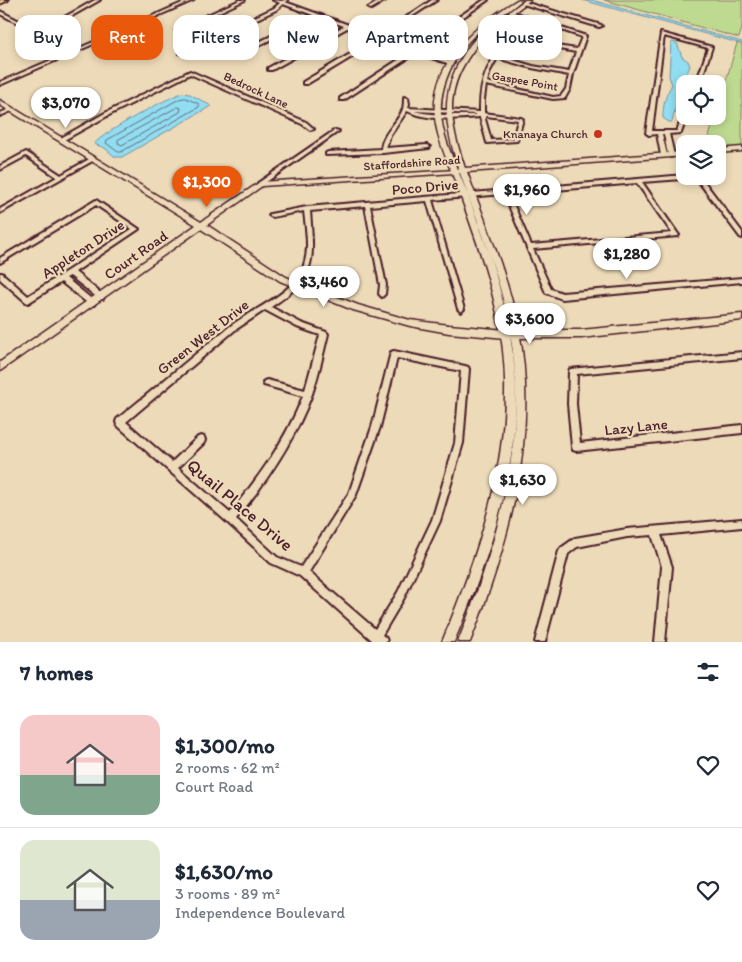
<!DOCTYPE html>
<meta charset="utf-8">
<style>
body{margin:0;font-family:Itim,sans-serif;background:#f6f6f7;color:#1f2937;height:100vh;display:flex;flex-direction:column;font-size:19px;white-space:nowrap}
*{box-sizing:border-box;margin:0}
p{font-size:16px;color:#747a83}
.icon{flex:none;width:28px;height:28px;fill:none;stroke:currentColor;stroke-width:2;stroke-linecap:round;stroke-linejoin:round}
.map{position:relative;height:642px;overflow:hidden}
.side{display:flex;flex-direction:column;background:#fff;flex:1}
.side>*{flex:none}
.banner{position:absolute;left:15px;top:15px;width:712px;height:45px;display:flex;gap:10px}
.tools{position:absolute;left:676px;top:75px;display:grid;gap:10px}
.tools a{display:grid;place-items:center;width:50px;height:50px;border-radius:10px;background:#fff;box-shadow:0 2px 8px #0003;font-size:25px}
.price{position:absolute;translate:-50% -42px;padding:0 11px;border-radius:18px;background:#fff;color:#222;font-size:16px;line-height:32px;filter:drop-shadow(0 1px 2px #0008)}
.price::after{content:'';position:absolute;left:50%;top:30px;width:15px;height:11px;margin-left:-8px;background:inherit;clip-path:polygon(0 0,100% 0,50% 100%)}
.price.active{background:#ea580c;color:#fff}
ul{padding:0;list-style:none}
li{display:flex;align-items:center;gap:15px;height:125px;padding:0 20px}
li+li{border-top:1px solid #e0e1e3}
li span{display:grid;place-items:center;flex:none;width:140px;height:100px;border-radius:15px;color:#555}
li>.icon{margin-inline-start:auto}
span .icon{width:60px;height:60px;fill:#fffc;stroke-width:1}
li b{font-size:21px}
h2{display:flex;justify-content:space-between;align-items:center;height:60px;padding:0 20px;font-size:21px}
.chip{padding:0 18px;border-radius:15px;background:#fff;box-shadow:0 2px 8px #0003;font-size:18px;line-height:45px}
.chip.active{background:#ea580c;color:#fff}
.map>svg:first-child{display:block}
.green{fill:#beda91;stroke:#847c5e}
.water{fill:#91ddf1;stroke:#7591a2}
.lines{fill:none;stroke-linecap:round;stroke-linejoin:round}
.shore{stroke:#666b7a;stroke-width:1}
.minor-casing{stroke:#4a1f2b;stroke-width:4}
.tertiary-casing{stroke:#4a1f2b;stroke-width:3}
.secondary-casing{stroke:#4a1f2b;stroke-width:3}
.primary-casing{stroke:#4a1f2b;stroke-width:4}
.minor{fill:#eddab8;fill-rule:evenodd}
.tertiary{fill:#eddab8;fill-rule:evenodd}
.secondary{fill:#eddab8;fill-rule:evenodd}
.primary{fill:#fedd96;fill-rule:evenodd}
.poi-dot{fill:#c8321e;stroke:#eddab8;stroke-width:2}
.labels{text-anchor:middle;stroke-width:4.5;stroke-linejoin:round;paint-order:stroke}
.far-street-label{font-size:12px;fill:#4a1f2b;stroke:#eddab8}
.far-poi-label{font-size:12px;fill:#4a1f2b;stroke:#eddab8;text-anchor:end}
.street-label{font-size:15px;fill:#4a1f2b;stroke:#eddab8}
.near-street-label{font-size:18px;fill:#4a1f2b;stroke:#eddab8}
</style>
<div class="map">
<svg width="742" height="642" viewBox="0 0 742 642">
<rect width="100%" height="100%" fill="#eddab8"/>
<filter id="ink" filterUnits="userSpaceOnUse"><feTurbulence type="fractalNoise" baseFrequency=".02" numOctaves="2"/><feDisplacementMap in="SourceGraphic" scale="10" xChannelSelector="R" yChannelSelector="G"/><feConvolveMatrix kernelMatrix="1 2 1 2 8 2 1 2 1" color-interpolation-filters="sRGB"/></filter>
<g filter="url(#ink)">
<g class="green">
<path d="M604,0H742V28L739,38Z"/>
<path d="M737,43L742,44V147L718,149V144H707L715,116H718V109Z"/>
</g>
<g class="water">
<path d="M582,0H591L742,42V44Z"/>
<path d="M671,42L677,43L682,57L688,61L690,66L680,88L672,122H669L663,118C663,106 665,95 672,85L669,76Z"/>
<path d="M182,93L190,94L211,106L122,157H115L105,148L94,144C104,132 165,99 182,93Z"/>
</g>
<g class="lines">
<g class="shore">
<path d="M186,98L199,104V107L121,152H118L106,143L107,140L179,99Z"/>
<path d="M178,107L181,108L180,112L122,145L118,143V140Z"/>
</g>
<defs>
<g id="minor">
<path d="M95,0H100L63,21L40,31L75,50L189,0H194L0,85V82L72,51L0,14V11L37,30L61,19Z"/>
<path d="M240,0H245L178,31L175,30Z"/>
<path d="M273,0L282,1L284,0H288L285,2L454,63L450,64L416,53L344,100H340V98L412,51L380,40L307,84H303V82L377,38L347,28L272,70H268V68L344,26L316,16L239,56H235V54L313,15L283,4L276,10L182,54L179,53L274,8L280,3Z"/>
<path d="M381,0H386L371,9L368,8Z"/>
<path d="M432,0H437L405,21L402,20Z"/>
<path d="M484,0H488L440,33H438V31Z"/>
<path d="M524,2L601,25L602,26L599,27L523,4L522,3Z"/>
<path d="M510,11L586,36L573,74L570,89L565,98L553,99L486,85L484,99V113L521,118L523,119L517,141L487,143L480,117C457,119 428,121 407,111L390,136L386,148L427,145L430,147L429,148L383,153L326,155V153L328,152L381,149C383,132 397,124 403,109C404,105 404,101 404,97L408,98L409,104L408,108L480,112C479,80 489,58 512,36V34H514L531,20L510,13ZM535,21L582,37L577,49L549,45L517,35ZM515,37L548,47L576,52L569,72L533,66L499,56ZM497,58L532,68L569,75L566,89L561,96L553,97L487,82L490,71ZM414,111L475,114L476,115C455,115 434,116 414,111ZM486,116L518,120L513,139L491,140L485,119V117Z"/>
<path d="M661,33L712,47L700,84H696L708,48L664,36L652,131H677L683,115H685V116H687L681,133L669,134L674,155L671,157L668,155L664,134H662L667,155L664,157L661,155L657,134L649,135L646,133Z"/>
<path d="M190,71L306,122L314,129L310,130L302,124L190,74L109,115L64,140H60L59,139L105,113Z"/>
<path d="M10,109L14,110L0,116V113Z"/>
<path d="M335,130L339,131L262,185H258V183Z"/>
<path d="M26,152L61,175L91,158H95L96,159L0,213V209L57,177L26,156L0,170V166Z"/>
<path d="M685,175V176H700L742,232V238L740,237L696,178L642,182L678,234L679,235L678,236L533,249L551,289L562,293L742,278V282L562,299L546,293L504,194L432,200L464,309L461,312L458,309L427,201L370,206L386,285L385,294L382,297L379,294L380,285L365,206L310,211C314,262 317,277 271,307L301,323L326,332L328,334C323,354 319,374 312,394C295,440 267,481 236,519L277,557L301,567L349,493L372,427L391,352L394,351L465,366L468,367L469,369L463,443L440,521L404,598L382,635L386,638L387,642H374L300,576L271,563L227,522L117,425L116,422L117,419C155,389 191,357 229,327C251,310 287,297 301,272C311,253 306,231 304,211L272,217L269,215L270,214L307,207ZM637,183L672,233L531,245L509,194ZM265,310L297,327L320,335L305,390L267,380L264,381L263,383L264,385L303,396C286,440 259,477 230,513L178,468L204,443L205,440L204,437L201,436L198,437L172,462L126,422L235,330ZM397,358L461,371L455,443L432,520L398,592L375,629L309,572L356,495L380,427Z"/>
<path d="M96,200L139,229L75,272L103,295L104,297L103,299H99L70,276L66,278L94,301L95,303L94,305H90L61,282L28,303L26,302L0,279V273H2L28,296L132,229L96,205L0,263V258Z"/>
<path d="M742,352V358L577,374L576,404L580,443L742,425V433L576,451L573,450L572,447L568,404L569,371L570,369Z"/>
<path d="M742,519V527L661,535L672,567L665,642H655L662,567L652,535L627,537L577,547L568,554L545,642H535L559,551L561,548L575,538L627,529Z"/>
</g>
<path id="tertiary" d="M0,100L201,222L260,182L456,170V172L454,173L262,186L207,225L286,277L358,305L410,320L449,325L506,330H581L742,314V320L581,338H506L449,333L410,326L353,310L280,281L201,229L0,371V362L196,225L0,105Z"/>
<g id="secondary">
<path d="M517,0H522C508,12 490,22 476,34C455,53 439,85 441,114C442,133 450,151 457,169H459C445,127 439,93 464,54C469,46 476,36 484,31L487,33C445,82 445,109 465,168L685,152V156L467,172C486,225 508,276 519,331C539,437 509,544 470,642H458C497,544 529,439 510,332C501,277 478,225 460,173H459C483,231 505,293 513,355C525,454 492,551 454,642H442C477,557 507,472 505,380C504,318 483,258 462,200C454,175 441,151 436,125C426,66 472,28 517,0Z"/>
<path d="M525,0H530L502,22H498V20Z"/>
<path d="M742,147V151L718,153V149Z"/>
</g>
<path id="primary" d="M0,0H8L0,4Z"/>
</defs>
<use href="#minor" class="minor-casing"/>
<use href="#tertiary" class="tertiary-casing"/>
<use href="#secondary" class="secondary-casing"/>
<use href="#primary" class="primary-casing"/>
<use href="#minor" class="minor"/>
<use href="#tertiary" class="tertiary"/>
<use href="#secondary" class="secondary"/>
<use href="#primary" class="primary"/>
</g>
</g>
<circle class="poi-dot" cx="598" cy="134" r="5"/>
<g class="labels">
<g class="far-street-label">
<text transform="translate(525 81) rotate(10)" y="4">Gaspee Point</text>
<text transform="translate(256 90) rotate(25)" y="4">Bedrock Lane</text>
<text transform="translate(412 163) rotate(-4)" y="4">Staffordshire Road</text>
</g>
<g class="far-poi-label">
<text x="588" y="138">Knanaya Church</text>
</g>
<g class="street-label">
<text transform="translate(425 187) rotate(-5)" y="5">Poco Drive</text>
<text transform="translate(83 249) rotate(-33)" y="5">Appleton Drive</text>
<text transform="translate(136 255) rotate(-35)" y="5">Court Road</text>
<text transform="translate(203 337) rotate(-38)" y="5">Green West Drive</text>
<text transform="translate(636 427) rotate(-6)" y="5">Lazy Lane</text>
</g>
<g class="near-street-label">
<text transform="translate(240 505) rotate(40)" y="6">Quail Place Drive</text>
</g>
</g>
</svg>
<div class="tools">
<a><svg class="icon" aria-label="locate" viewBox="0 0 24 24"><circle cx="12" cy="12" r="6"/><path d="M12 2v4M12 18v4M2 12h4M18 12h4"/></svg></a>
<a><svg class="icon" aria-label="layers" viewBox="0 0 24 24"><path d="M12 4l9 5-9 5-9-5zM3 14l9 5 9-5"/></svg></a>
</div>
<b class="price" style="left:66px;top:129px">$3,070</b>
<b class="price active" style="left:207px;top:208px">$1,300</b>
<b class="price" style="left:527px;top:216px">$1,960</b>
<b class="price" style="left:627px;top:280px">$1,280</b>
<b class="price" style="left:324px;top:308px">$3,460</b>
<b class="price" style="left:530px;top:345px">$3,600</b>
<b class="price" style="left:523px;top:506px">$1,630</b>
<div class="banner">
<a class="chip">Buy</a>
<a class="chip active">Rent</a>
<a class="chip">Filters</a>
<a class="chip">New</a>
<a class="chip">Apartment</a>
<a class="chip">House</a>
</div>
</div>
<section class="side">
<h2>7 homes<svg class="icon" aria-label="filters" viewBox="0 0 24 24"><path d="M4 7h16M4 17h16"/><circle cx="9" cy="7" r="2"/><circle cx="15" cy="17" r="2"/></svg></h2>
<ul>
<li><span style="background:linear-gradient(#f6c9c9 60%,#7fa58c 0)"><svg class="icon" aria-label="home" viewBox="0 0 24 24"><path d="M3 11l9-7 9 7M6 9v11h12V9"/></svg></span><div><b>$1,300/mo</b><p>2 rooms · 62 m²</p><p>Court Road</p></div><svg class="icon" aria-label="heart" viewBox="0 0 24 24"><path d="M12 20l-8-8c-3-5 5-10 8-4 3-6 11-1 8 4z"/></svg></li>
<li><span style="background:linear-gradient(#dfe7d0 60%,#9aa5b1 0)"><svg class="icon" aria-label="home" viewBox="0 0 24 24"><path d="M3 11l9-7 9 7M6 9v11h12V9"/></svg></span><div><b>$1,630/mo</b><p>3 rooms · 89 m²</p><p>Independence Boulevard</p></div><svg class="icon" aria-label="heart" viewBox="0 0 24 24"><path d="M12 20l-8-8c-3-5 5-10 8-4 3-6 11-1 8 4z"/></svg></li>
</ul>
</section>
